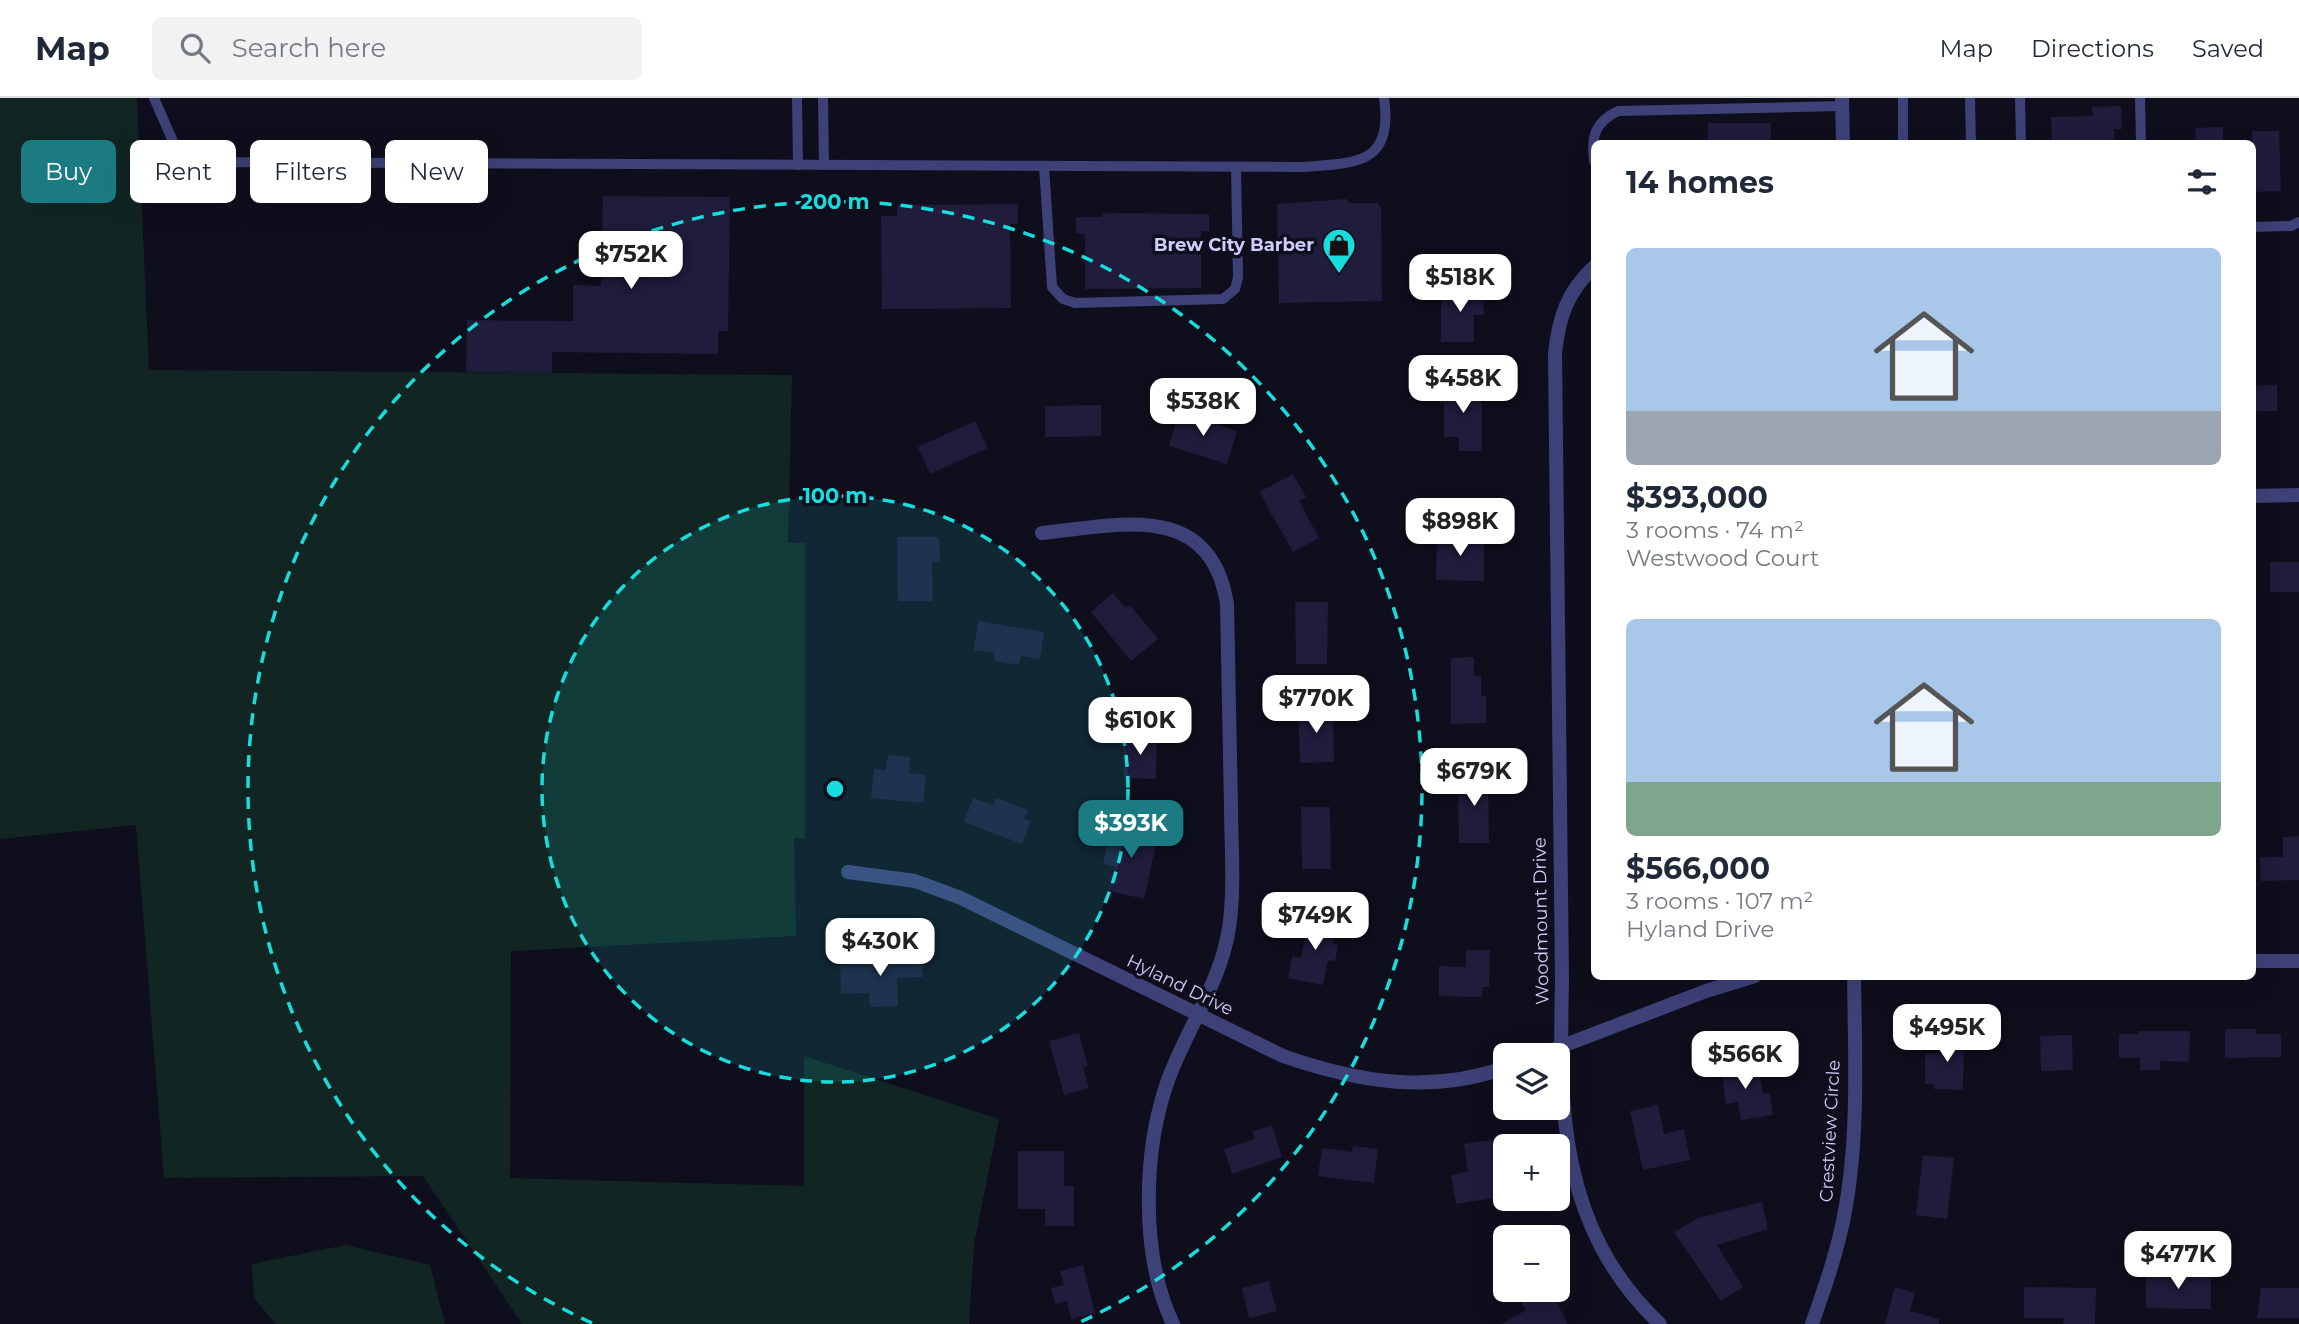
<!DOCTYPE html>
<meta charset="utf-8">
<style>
body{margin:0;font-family:Montserrat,sans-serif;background:#f2f2f3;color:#1f2937;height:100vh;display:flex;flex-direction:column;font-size:26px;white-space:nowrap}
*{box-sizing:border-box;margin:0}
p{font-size:23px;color:#747a83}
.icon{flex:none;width:38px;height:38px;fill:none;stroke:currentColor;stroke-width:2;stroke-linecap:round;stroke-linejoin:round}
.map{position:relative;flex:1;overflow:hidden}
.panel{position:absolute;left:1591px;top:42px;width:665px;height:840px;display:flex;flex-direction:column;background:#fff;border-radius:10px;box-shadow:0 7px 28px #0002}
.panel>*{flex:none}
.hud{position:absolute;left:21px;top:42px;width:665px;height:63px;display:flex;gap:14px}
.tools{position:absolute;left:1493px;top:945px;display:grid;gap:14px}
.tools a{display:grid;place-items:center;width:77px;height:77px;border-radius:10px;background:#fff;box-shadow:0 7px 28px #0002;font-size:35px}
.price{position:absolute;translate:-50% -60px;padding:0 16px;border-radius:14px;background:#fff;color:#222;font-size:23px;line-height:46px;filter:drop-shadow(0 2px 4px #0008)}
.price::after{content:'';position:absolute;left:50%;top:42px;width:21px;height:16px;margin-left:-10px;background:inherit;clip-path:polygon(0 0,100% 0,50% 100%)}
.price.selected{background:#1b7a82;color:#fff}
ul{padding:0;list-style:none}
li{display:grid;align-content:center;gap:14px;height:371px;padding:0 35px}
li span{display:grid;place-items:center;height:217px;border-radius:10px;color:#555}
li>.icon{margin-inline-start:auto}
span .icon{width:126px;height:126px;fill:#fffc;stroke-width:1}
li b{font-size:30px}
h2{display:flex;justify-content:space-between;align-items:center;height:84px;padding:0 35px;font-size:30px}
.chip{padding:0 24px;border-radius:10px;background:#fff;box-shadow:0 7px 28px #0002;font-size:24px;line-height:63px}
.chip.selected{background:#1b7a82;color:#fff}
header{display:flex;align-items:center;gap:42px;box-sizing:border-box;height:98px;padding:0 35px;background:#fff;border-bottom:2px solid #e0e1e3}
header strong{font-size:33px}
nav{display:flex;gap:38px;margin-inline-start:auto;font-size:24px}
.search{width:490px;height:63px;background:#f2f2f3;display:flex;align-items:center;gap:18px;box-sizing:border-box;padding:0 24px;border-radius:10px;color:#747a83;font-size:26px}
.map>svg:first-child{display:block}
.green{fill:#112623}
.building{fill:#1f1c3c}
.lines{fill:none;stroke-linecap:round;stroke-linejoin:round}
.service{stroke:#3e4177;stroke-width:10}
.minor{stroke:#3e4177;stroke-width:14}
.ring{fill:none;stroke:#17dddd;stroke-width:3.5;stroke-dasharray:12 9}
.labels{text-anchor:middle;stroke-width:7;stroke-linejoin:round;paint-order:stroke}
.poi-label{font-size:18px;font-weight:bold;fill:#cfcefa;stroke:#0f0e1d;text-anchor:end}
.street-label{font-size:18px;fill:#cfcefa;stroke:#0f0e1d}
.centre{fill:#17dddd;stroke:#0f0e1d;stroke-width:3.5}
.ring-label{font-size:21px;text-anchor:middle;font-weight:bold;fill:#17dddd;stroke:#0f0e1d;stroke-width:7;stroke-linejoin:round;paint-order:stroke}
</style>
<header>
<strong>Map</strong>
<div class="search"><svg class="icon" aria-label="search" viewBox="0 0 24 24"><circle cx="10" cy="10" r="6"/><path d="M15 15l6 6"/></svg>Search here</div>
<nav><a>Map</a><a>Directions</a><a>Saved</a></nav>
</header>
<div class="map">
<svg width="2299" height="1226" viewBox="0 0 2299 1226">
<rect width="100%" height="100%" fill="#0f0e1d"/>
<g class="green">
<path d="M0,0H137L149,272L792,277L788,445H805V741L794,740L796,838L511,853L510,1080L804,1088V958L999,1021L974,1146L969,1226H522L423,1078L164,1080L136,727L0,741Z"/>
<path d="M346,1147L430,1167L445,1226H276L254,1200L252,1166Z"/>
</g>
<g class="building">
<path d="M2121,8L2122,31H2114V46H2052L2051,19L2093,18L2092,9Z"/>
<rect x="1708" y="25" width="63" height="21"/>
<path d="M2223,29V46H2196L2195,30Z"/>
<path d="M2252,33H2279L2281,93L2252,94Z"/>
<path d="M603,98L730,99L728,233H718V256L552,254V275L466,274L467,222L573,223V187L601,188Z"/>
<path d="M1347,101L1348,105H1378L1381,110L1382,203L1279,205L1277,106Z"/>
<path d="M1018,106V126H1010L1011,210L882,211L881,118H897V107Z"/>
<path d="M1102,115L1209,116V133H1201V190L1085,191V136H1076V119H1102Z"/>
<path d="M1441,192H1483L1484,217H1474V244H1441Z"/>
<path d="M1439,287H1482V353H1459V339H1444V305H1439Z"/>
<path d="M2277,287V313H2252V288Z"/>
<path d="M1101,307V338L1045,339V308Z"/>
<path d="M1179,315L1237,333L1227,366L1169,348Z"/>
<path d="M975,323L988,350L930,376L918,349Z"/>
<path d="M1293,376L1306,399L1299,403L1319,440L1293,454L1259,394Z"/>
<path d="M1437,437H1484V483L1436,482Z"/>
<path d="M897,439H939L940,464H932L933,503H898Z"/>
<rect x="2270" y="464" width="29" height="30"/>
<path d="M1113,495L1125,510L1130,507L1158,541L1131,563L1091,514Z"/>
<path d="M1295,504H1328L1327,566H1296Z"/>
<path d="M978,523L1044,534L1040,561L1021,558L1019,567L994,563L995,555L974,552Z"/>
<path d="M1474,559V578H1481V598H1486V625L1451,626V560Z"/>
<path d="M1333,609L1334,664L1300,665L1298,610Z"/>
<path d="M1125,636L1157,637L1156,681L1124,680Z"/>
<path d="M888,657L910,659L909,675L926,677L923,705L871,700L874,671L886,672Z"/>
<path d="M1458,676H1488L1489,745H1459Z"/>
<path d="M973,700L993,707L996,700L1028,712L1024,720L1031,723L1022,746L964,724Z"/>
<path d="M1301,709H1330L1331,771H1302Z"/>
<path d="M1129,726L1159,732L1144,801L1109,793L1115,769L1103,766L1109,735L1126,739Z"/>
<path d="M2299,738V782L2261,783L2260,759H2283V739Z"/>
<path d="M1309,818L1337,823L1333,846L1338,847L1335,863L1328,862L1323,887L1288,880L1292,858L1301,860Z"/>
<path d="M1466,852H1490L1489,889H1483L1482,899L1439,898V868L1466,869Z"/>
<path d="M922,857L923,879L897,880L898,908L870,909L869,895L841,896L840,865L894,863V858Z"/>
<path d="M2225,931H2256V936H2281V959L2225,960Z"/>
<path d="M1946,933H1964L1963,992L1934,991V986H1925V955L1945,956Z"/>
<path d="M2138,933H2190L2189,964L2160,963V972H2140V960H2119V936H2138Z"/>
<path d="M1079,935L1088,968L1083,969L1089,990L1064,997L1049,943Z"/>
<path d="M2072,937L2073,972L2041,973L2040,938Z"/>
<path d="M1742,959L1745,981L1760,979L1763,996L1770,995L1773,1017L1741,1022L1738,1004L1726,1006L1720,962Z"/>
<path d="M1658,1007L1664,1036L1684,1031L1690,1062L1643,1072L1630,1013Z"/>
<path d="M1272,1027L1282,1059L1232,1076L1224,1051L1255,1041L1252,1034Z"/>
<path d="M1492,1042L1501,1099L1456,1106L1451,1077L1468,1074L1464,1046Z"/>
<path d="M1353,1048L1378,1051L1374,1085L1318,1078L1322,1050L1352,1054Z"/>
<path d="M1018,1053H1064V1088H1074V1128H1045V1111H1018Z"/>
<path d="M1923,1057L1954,1060L1947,1121L1916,1117Z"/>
<path d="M1762,1104L1768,1131L1717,1147L1743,1189L1721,1203L1674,1134L1698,1120Z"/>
<path d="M1083,1167L1095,1215L1071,1221L1067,1203L1055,1206L1051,1190L1064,1187L1060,1173Z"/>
<path d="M2146,1175L2211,1176V1211L2146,1210Z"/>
<path d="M1269,1183L1277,1213L1249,1220L1242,1190Z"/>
<path d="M1895,1189L1915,1195L1910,1213L1939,1221V1226H1885Z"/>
<path d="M2024,1189L2096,1190L2095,1226H2063L2064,1220H2024Z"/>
<path d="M2261,1190H2299V1220H2257Z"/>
<path d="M1513,1192H1550L1568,1226H1502L1526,1212Z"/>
</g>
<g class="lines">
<g class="service">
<path d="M154,0L182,64L1302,69C1354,65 1394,68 1384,0"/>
<path d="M797,0L798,67"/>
<path d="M823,0L824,67"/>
<path d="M1903,0V46"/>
<path d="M1970,0L1971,46"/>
<path d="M2020,0L2021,46"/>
<path d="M2140,0L2141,46"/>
<path d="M1594,63C1591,38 1595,24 1618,13L1842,8"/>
<path d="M1044,68L1052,189L1063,201L1075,205L1223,201L1235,191L1238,180L1236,69"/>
<path d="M2252,129L2291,128L2299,124"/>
</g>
<g class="minor">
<path d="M1842,0L1843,46"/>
<path d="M1594,169C1567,194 1559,219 1555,255L1562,882C1559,1010 1559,1131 1660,1226"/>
<path d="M2252,398L2299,397"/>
<path d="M1042,435C1120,427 1210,402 1227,506C1228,573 1230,640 1231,708C1231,747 1235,790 1229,830C1221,884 1187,930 1168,982C1143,1053 1140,1157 1173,1226"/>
<path d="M848,774L915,783L961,800L1283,958C1358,984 1428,996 1505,970"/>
<path d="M2252,863H2299"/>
<path d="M1539,957L1706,893L1755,878"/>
<path d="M1812,1226C1825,1189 1838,1152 1845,1113C1859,1037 1855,956 1854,878"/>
</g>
</g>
<circle cx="835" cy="691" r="293" fill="#17dddd" fill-opacity=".12"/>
<g class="ring">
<circle cx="835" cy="691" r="293"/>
<path d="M592 1225A587 587 0 1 1 1078 1225"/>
</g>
<defs>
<symbol id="shop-pin" viewBox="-11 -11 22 30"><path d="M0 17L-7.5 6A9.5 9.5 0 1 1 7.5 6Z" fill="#17dddd" stroke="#0f0e1d"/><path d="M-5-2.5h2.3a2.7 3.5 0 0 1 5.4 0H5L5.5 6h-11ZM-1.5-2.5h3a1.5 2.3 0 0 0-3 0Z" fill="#111"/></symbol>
</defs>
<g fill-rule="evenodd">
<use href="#shop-pin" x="1320" y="128" width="38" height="52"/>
</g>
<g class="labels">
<g class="poi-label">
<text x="1314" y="153">Brew City Barber</text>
</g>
<g class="street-label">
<text transform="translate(1541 823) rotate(-91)" y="6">Woodmount Drive</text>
<text transform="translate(1180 887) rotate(26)" y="6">Hyland Drive</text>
<text transform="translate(1830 1033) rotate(-87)" y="6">Crestview Circle</text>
</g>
</g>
<circle cx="835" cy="691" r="10" class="centre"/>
<g class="ring-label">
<text x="835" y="111">200 m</text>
<text x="835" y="405">100 m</text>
</g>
</svg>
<div class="tools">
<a><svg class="icon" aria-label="layers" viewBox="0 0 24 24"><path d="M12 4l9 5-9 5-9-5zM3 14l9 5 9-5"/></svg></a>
<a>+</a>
<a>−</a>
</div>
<b class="price" style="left:631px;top:193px">$752K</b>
<b class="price" style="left:1460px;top:216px">$518K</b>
<b class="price" style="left:1463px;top:317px">$458K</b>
<b class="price" style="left:1203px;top:340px">$538K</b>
<b class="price" style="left:1460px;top:460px">$898K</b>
<b class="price" style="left:1316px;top:637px">$770K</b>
<b class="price" style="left:1140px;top:659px">$610K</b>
<b class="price" style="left:1474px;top:710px">$679K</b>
<b class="price selected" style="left:1131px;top:762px">$393K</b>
<b class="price" style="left:1315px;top:854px">$749K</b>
<b class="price" style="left:880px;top:880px">$430K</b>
<b class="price" style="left:1947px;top:966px">$495K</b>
<b class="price" style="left:1745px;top:993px">$566K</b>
<b class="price" style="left:2178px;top:1193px">$477K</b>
<div class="hud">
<a class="chip selected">Buy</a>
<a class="chip">Rent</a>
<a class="chip">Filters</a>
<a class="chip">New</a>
</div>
<section class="panel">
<h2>14 homes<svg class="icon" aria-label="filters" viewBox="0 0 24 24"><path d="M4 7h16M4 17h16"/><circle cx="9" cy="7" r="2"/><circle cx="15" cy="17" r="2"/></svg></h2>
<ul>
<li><span style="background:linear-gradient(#a9c7e8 75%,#9aa5b1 0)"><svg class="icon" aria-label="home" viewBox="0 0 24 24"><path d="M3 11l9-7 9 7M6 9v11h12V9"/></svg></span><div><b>$393,000</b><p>3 rooms · 74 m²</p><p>Westwood Court</p></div></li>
<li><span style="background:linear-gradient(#a9c7e8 75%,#7fa58c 0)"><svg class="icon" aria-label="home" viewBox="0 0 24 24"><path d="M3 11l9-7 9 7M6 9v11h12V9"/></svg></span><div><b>$566,000</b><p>3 rooms · 107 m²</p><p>Hyland Drive</p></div></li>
</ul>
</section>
</div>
